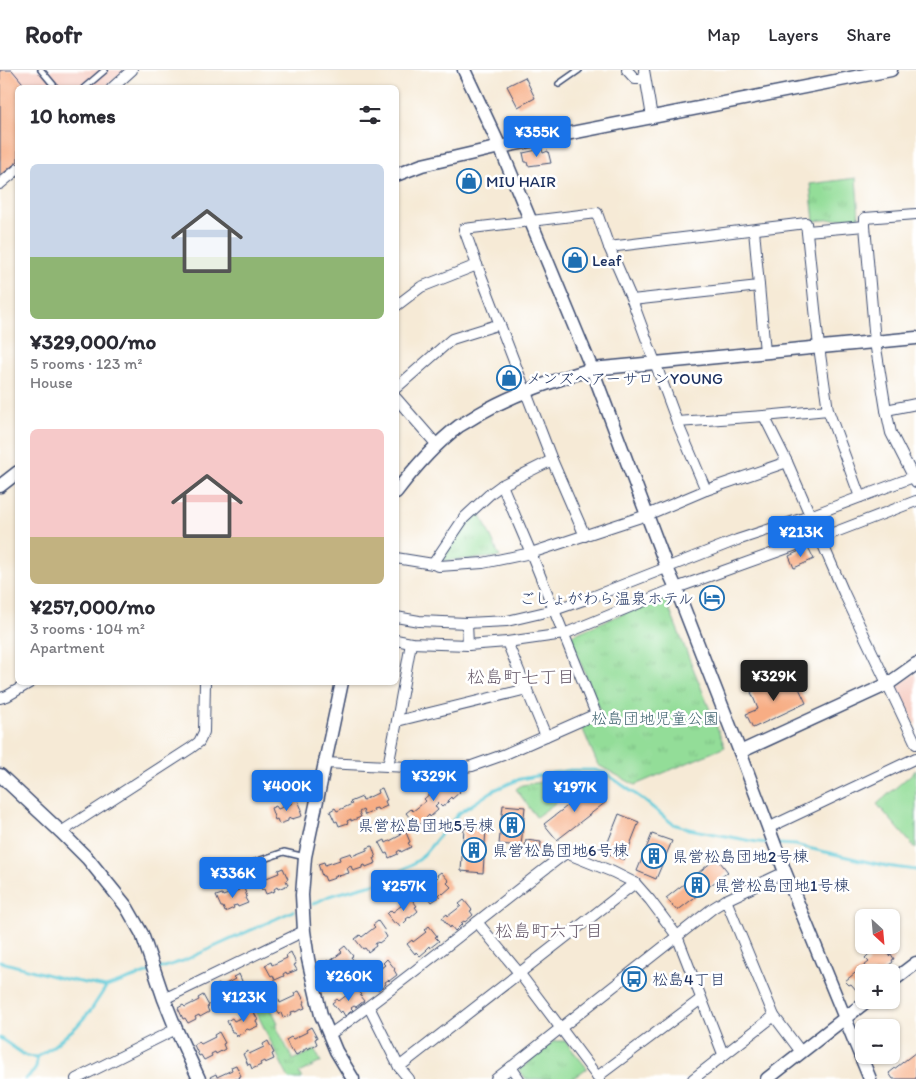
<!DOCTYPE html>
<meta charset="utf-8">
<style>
body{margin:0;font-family:Itim,"Klee One",sans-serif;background:#f2f2f3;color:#2b2b33;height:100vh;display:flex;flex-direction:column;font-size:19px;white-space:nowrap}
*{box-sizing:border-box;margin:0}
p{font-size:16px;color:#7c7c81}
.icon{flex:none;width:28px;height:28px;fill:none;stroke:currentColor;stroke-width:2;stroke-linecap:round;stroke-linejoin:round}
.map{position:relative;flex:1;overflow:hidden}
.drawer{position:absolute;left:15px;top:15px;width:384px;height:600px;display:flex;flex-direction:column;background:#fff;border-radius:8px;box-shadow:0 1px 4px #0004}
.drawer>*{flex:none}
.needle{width:32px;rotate:154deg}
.fabs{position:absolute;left:855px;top:839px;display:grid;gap:10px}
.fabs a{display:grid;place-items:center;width:45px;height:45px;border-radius:8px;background:#fff;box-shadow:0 1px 4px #0004;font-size:25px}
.price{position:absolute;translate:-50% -42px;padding:0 11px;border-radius:5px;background:#1a73e8;color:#fff;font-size:16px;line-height:32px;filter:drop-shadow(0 1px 2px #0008)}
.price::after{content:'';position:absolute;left:50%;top:30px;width:15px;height:11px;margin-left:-8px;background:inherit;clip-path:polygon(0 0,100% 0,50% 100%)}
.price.selected{background:#222;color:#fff}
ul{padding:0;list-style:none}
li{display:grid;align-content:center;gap:10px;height:265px;padding:0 15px}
li span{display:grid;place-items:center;height:155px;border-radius:8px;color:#555}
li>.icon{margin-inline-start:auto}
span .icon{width:90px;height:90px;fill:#fffc;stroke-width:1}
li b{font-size:21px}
h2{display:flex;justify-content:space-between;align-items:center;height:60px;padding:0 15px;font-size:21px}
header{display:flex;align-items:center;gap:30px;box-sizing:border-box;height:70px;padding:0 25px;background:#fff;border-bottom:1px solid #e1e1e2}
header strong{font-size:24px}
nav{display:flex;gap:28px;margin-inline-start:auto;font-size:18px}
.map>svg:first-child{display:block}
.built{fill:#f7d1c8}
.park{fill:url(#park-tufts);stroke:#57867b}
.pitch{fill:#93dd98;stroke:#57867b}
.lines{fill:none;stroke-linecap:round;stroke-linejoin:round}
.stream{stroke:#5ec9d7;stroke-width:3}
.building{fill:#f7ad84}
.service-casing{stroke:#3c4b70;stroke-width:8}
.minor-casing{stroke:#3c4b70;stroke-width:12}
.tertiary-casing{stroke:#3c4b70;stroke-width:15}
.service{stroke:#fff;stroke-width:5}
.minor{stroke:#fff;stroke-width:10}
.tertiary{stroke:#fff;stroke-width:12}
.labels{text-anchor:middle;stroke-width:5;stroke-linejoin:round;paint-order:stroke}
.poi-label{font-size:16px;fill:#1b2f5e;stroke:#fff;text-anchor:start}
.park-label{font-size:16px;fill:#3f636f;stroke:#fff}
.neighbourhood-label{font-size:18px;fill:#685b6b;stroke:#fff}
</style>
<header>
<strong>Roofr</strong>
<nav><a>Map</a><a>Layers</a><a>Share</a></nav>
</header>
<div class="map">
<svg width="916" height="1009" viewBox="0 0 916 1009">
<defs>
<pattern id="park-tufts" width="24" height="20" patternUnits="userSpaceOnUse" patternTransform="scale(1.25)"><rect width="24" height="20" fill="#93dd98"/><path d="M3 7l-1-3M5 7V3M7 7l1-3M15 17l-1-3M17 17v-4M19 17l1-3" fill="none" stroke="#7ebe85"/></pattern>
</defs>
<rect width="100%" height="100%" fill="#fff"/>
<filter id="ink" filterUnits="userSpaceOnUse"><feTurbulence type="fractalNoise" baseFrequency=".02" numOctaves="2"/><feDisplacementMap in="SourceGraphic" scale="10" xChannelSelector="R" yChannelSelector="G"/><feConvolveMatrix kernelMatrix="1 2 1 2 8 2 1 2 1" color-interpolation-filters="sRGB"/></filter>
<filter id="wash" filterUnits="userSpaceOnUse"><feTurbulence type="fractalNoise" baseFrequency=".0096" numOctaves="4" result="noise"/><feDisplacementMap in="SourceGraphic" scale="20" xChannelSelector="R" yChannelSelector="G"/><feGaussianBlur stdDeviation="1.12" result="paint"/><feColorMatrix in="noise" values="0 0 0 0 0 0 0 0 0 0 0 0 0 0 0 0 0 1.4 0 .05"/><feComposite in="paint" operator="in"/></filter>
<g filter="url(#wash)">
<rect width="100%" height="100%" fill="#f6ead6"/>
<g class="built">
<path d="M0,0H125L105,17L18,18L17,94L0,109Z"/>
<path d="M916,603V656L897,616Z"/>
</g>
<g class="park">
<path d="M856,108L859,147L814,151L810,114Z"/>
<path d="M479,441L500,487L440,491L460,462Z"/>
<path d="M664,526L725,677L635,715L598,695L581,655L602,646L570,566Z"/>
<path d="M561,709L572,721L536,747L516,719L522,715Z"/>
<path d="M262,920L278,953L275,954L293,990L315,980L321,992L299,1003L302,1009H289L249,927Z"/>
<path d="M554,971H565L587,998L572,1009H526L519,1000Z"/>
</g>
<path class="pitch" d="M916,700V779L877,734Z"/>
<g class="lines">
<g class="stream">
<path d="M778,774L795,775L886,796L916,800"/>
<path d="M313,834L329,826L380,812L396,804L420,789L458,744L494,720L520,709L570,700H595L605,703L641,728L673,754L689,759L757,772L770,773"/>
<path d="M0,891L5,893L60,908L106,917L152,901"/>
<path d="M158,899L183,891L293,841"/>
<path d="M0,968L26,986L37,987L52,977L76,957L91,940L106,917"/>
<path d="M25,1009C35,1001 37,1000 37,987"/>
</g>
</g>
<g id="blocks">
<g class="building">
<path d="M0,0H12L27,18H18V91L0,106Z"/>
<path d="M525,7L535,28L518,37L507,16Z"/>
<path d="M542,79L543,83L548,81L551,93L528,96L527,92H525L523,83Z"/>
<path d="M808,477L814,489L794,498L789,486Z"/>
<path d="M782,608L787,619L797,614L806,633L753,658L746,644L758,639L751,622Z"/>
<path d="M451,707L459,717L457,718L460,722L452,729L451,727L448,730L449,731L442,737L438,733L435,736L438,740L430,747L429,745L426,748L427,749L419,755L416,751L414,753L406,743L411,739L413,741L426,731L424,729L433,721L435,723L448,713L446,710Z"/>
<path d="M593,716L606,732L557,770L544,754Z"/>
<path d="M382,718L387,730L385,731L387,736L378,740L377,738L373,739L374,741L365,745L363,740L359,742L361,747L351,751V749L347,751L348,753L339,756L337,751L335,752L330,741L335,738L337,741L352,734L350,732L362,727L363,730L378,723L377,720Z"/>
<path d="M297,728L302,740H300L302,746L292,749L291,748L288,749V751L279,754L277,749L275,750L271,738L276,736L278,739L293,733L292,730Z"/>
<path d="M503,735L525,737L521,776L499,774Z"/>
<path d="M619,744L639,752L624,790L604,782Z"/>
<path d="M464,758L486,759L483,803L461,801Z"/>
<path d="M405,760L410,772L408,773L411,777L401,782L400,780L397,782L398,784L389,788L387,783L385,784L379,773L385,770L386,773L401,765L399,763Z"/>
<path d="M652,764L672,771L656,809L637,801Z"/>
<path d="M526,770L541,772L539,788L534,790L528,783L525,776Z"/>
<path d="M372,776L376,788H374L376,793L366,797L365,795L362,796V798L353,801L351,796L347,798L349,803L339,806L338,805L335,806V808L326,811L324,806H322L318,794L324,792L325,795L340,790L339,787L351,783L352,786L367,780V778Z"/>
<path d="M717,788L728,802L677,841L666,828Z"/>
<path d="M283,798L288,809L286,810L288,815L278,819L277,817L274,819L275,821L266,824L264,819L262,820L257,808L263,806L264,809L279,803L278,800Z"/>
<path d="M441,802L449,811L447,813L451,817L443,824L441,822L438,825L440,826L432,832L429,828L427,829L419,819L424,816L426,818L438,807L437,805Z"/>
<path d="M243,815L247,827L245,828L248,833L238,837L237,835L233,836L234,838L225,842L223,837H221L216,826L222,824L223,826L239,820L237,818Z"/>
<path d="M409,826L417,836L415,837L418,841L410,848L409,847L406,849L407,850L400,857L396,852L395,854L387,844L391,840L393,842L406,832L404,830Z"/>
<path d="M464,830L472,840L470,841L473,845L465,852L464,851L461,853L462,854L455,861L451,856L450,858L442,848L447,844L448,846L461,836L459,834Z"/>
<path d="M378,851L385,861L384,862L387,867L379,873L378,872L375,874L376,876L368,882L365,878L363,879L355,869L360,865L362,867L375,857L373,855Z"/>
<path d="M429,856L437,866L435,867L439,871L430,878L429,876L426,879L427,880L420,886L416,882L415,884L407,874L412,870L413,872L426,862L424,860Z"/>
<path d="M874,875L881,883L883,881L878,875H892L884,880L889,886L891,884L894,889L892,890L893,892L880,902H864V915L857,921L851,914L849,915L845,911L869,892L865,888L869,884L867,882Z"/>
<path d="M345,876L353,886L351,887L354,891L346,898L345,897L342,899L343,901L336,907L332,902L331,904L323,894L328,890L329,892L342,882L340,880Z"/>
<path d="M291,882L296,894L294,895L297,900L287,904L286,902L283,904L284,906L275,910L273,905L271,906L265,895L271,892L272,895L287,888L286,885Z"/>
<path d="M387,889L395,899L394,900L397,905L389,911L388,910L385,912L386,914L378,920L375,915L373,917L365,907L370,903L372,905L385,895L383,893Z"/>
<path d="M239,904L244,916L242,917L245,921L235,926L234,924L231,926L232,928L223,932L220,927L219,928L213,917L219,914L220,917L235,909L233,907Z"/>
<path d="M354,915L362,925L360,926L364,931L356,937L354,936L351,938L353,940L345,946L342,941L340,943L332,933L337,929L339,931L352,921L350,919Z"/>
<path d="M299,921L305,932L303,933L305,938L295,942V941L291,942L292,944L283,948L281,943L279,944L273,933L279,930L280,933L295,926L294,923Z"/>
<path d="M203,925L209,936L207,937L209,942L200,947L199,945L195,947L196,949L188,953L185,948L183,949L178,938L183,935L185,937L199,930L198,928Z"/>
<path d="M252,939L258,950L256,951L258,956L249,960L248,959L245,960V962L237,966L234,962H232L227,951L232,948L234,951L248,944L247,941Z"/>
<path d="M311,957L317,968L315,969L317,974L308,979L307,977L304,979V981L296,985L293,980L291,981L286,970L291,967L293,969L307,962L306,960Z"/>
<path d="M219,962L225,973L223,974L225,979L216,984L215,982L211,984L212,986L204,990L201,985L199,986L194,975L199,972L201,974L215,967L214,965Z"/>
<path d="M268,971L274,983L272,984L274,989L265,993L264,991L260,993L261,995L252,999L250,994L248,995L243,984L248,981L249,984L264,977L263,974Z"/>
<path d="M916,982V1009H893L889,1003Z"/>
<path d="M236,995L241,1006L239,1007L240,1009H211L210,1007L216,1004L217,1007L232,1000L231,997Z"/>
</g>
</g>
</g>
<g filter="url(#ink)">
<use href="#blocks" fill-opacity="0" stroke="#3c4b70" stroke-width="1"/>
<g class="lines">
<defs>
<g id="service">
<path d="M41,0L56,18"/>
<path d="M559,14L579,0"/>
<path d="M84,18L105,0"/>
<path d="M265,723L297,711L320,717"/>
<path d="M206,814L215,806L284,782L305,787"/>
</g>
<g id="minor">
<path d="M627,0L635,9H645"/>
<path d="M644,0L652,47"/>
<path d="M112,18L132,0"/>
<path d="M0,114L18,99"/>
<path d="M865,156L875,272L886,340L891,363L916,412"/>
<path d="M754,160L765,282"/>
<path d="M807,161L865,156V148L916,144"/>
<path d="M609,177L632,230L677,352L764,346L787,392L844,523L916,674"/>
<path d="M477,195L552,390L585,466"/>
<path d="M632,230L759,216"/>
<path d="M396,236L421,217L477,195L464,159L597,143L609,177L806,153L819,277L828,340L860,427"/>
<path d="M396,318L452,269L500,254"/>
<path d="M396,328L437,375"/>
<path d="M886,340L916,334"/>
<path d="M764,346L828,340"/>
<path d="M677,352L706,420"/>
<path d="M396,488L433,494L439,496L483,493L531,483L647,445L706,420L787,392"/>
<path d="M433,494L464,448L491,423L502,415L552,390"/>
<path d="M396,547L419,551L467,553L507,551L554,540L592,527L737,470L810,446L916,406"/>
<path d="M467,553L468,575"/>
<path d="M396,570L411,573L468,575L507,572L564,564L676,518L810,470L820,468L916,431"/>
<path d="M507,572L546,666"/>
<path d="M0,628L7,626L31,612"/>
<path d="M397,651L527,619"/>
<path d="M325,693L449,699L472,696L503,685L596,644L531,483L502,415"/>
<path d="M388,696L397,651L411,573"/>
<path d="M768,758L916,688"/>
<path d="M61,762L191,678L199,672L204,662L205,612"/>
<path d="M726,830L774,946L801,982"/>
<path d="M477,852L520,904L599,1009"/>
<path d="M164,929L304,861"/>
<path d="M369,937L399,997L409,1009"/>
<path d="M329,965C410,908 486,843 566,783L613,802L635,813L650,830L677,866L723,984"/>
<path d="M399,997L635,813"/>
<path d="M511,997L519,1009"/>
<path d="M597,1007L701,929"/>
<path d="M76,1009L176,959"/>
<path d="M496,1009L713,838L726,830L785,802"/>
<path d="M693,1009L774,946"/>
</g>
<g id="tertiary">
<path d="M464,0L500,77L592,299L667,498L676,518L740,682L785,802L870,1009"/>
<path d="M396,105L422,95L500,77L891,0"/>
<path d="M0,416L18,402"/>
<path d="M396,422C415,397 434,375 459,356C466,352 473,348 479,344C515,323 553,311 592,299L916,268"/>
<path d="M342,612L305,787L302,825L304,861L308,889L321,945L336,981L353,1009"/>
<path d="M740,682L888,614L916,594"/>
<path d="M0,705L61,762L88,789L126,836L142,864L164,929L176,959L199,1009"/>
<path d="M891,912L916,893"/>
<path d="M767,1009L868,930"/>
</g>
</defs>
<use href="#service" class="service-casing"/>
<use href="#minor" class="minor-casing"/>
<use href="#tertiary" class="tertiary-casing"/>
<use href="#service" class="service"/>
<use href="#minor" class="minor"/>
<use href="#tertiary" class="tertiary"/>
</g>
</g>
<defs>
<symbol id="shop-ring" viewBox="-11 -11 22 22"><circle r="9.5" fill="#fff" stroke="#1f6fb2" stroke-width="1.5"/><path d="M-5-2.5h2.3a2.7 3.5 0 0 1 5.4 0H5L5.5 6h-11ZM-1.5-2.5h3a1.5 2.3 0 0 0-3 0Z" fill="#1f6fb2"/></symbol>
<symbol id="hotel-ring" viewBox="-11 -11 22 22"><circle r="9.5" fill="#fff" stroke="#1f6fb2" stroke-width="1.5"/><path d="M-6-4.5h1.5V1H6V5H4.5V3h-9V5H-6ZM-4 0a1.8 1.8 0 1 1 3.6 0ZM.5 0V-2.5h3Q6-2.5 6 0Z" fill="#1f6fb2"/></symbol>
<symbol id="building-ring" viewBox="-11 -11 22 22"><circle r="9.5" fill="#fff" stroke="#1f6fb2" stroke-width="1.5"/><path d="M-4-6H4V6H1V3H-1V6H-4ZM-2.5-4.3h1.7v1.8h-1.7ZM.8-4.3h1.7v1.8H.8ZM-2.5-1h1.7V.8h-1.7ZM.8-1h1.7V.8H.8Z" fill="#1f6fb2"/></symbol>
<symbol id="bus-ring" viewBox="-11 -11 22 22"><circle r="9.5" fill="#fff" stroke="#1f6fb2" stroke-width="1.5"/><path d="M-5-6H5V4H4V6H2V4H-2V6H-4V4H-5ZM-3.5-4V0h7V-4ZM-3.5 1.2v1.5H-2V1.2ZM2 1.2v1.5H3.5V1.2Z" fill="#1f6fb2"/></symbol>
</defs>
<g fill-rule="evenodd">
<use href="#shop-ring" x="455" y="97" width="28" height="28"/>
<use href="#shop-ring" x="561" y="176" width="28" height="28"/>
<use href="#shop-ring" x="495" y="294" width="28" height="28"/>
<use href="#hotel-ring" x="698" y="514" width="28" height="28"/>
<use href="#building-ring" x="498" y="741" width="28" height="28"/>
<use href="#building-ring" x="460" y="766" width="28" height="28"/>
<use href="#building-ring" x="640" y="772" width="28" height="28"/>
<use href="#building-ring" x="683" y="801" width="28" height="28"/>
<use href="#bus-ring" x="620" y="895" width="28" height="28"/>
</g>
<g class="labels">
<g class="poi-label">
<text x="486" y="117">MIU HAIR</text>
<text x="592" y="196">Leaf</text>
<text x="526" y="314">メンズヘアーサロンYOUNG</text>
<text x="694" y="534" text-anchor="end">ごしょがわら温泉ホテル</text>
<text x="494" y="761" text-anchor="end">県営松島団地5号棟</text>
<text x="492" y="786">県営松島団地6号棟</text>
<text x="672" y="792">県営松島団地2号棟</text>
<text x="714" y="821">県営松島団地1号棟</text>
<text x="652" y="915">松島4丁目</text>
</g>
<g class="park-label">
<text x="655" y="654">松島団地児童公園</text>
</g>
<g class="neighbourhood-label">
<text x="521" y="613">松島町七丁目</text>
<text x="549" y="867">松島町六丁目</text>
</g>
</g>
</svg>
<div class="fabs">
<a><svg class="needle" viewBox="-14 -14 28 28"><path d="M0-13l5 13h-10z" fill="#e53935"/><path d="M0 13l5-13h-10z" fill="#7c7c81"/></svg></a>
<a>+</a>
<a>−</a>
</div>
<b class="price" style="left:537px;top:88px">¥355K</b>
<b class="price" style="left:801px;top:488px">¥213K</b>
<b class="price selected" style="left:774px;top:632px">¥329K</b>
<b class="price" style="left:434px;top:732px">¥329K</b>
<b class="price" style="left:287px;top:742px">¥400K</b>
<b class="price" style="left:575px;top:743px">¥197K</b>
<b class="price" style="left:233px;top:829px">¥336K</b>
<b class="price" style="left:404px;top:842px">¥257K</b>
<b class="price" style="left:349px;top:932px">¥260K</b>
<b class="price" style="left:244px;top:953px">¥123K</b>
<section class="drawer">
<h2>10 homes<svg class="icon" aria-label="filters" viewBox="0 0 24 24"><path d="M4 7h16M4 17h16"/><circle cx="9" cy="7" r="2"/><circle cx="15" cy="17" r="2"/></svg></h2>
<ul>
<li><span style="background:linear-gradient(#c9d6e8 60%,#8fb573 0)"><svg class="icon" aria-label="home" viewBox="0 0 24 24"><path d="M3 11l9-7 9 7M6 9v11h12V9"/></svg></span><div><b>¥329,000/mo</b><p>5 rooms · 123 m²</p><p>House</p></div></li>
<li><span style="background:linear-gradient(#f6c9c9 70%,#c2b280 0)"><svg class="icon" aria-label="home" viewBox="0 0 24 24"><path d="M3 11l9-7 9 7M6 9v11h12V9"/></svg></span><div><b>¥257,000/mo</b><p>3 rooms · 104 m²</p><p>Apartment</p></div></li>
</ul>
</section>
</div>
